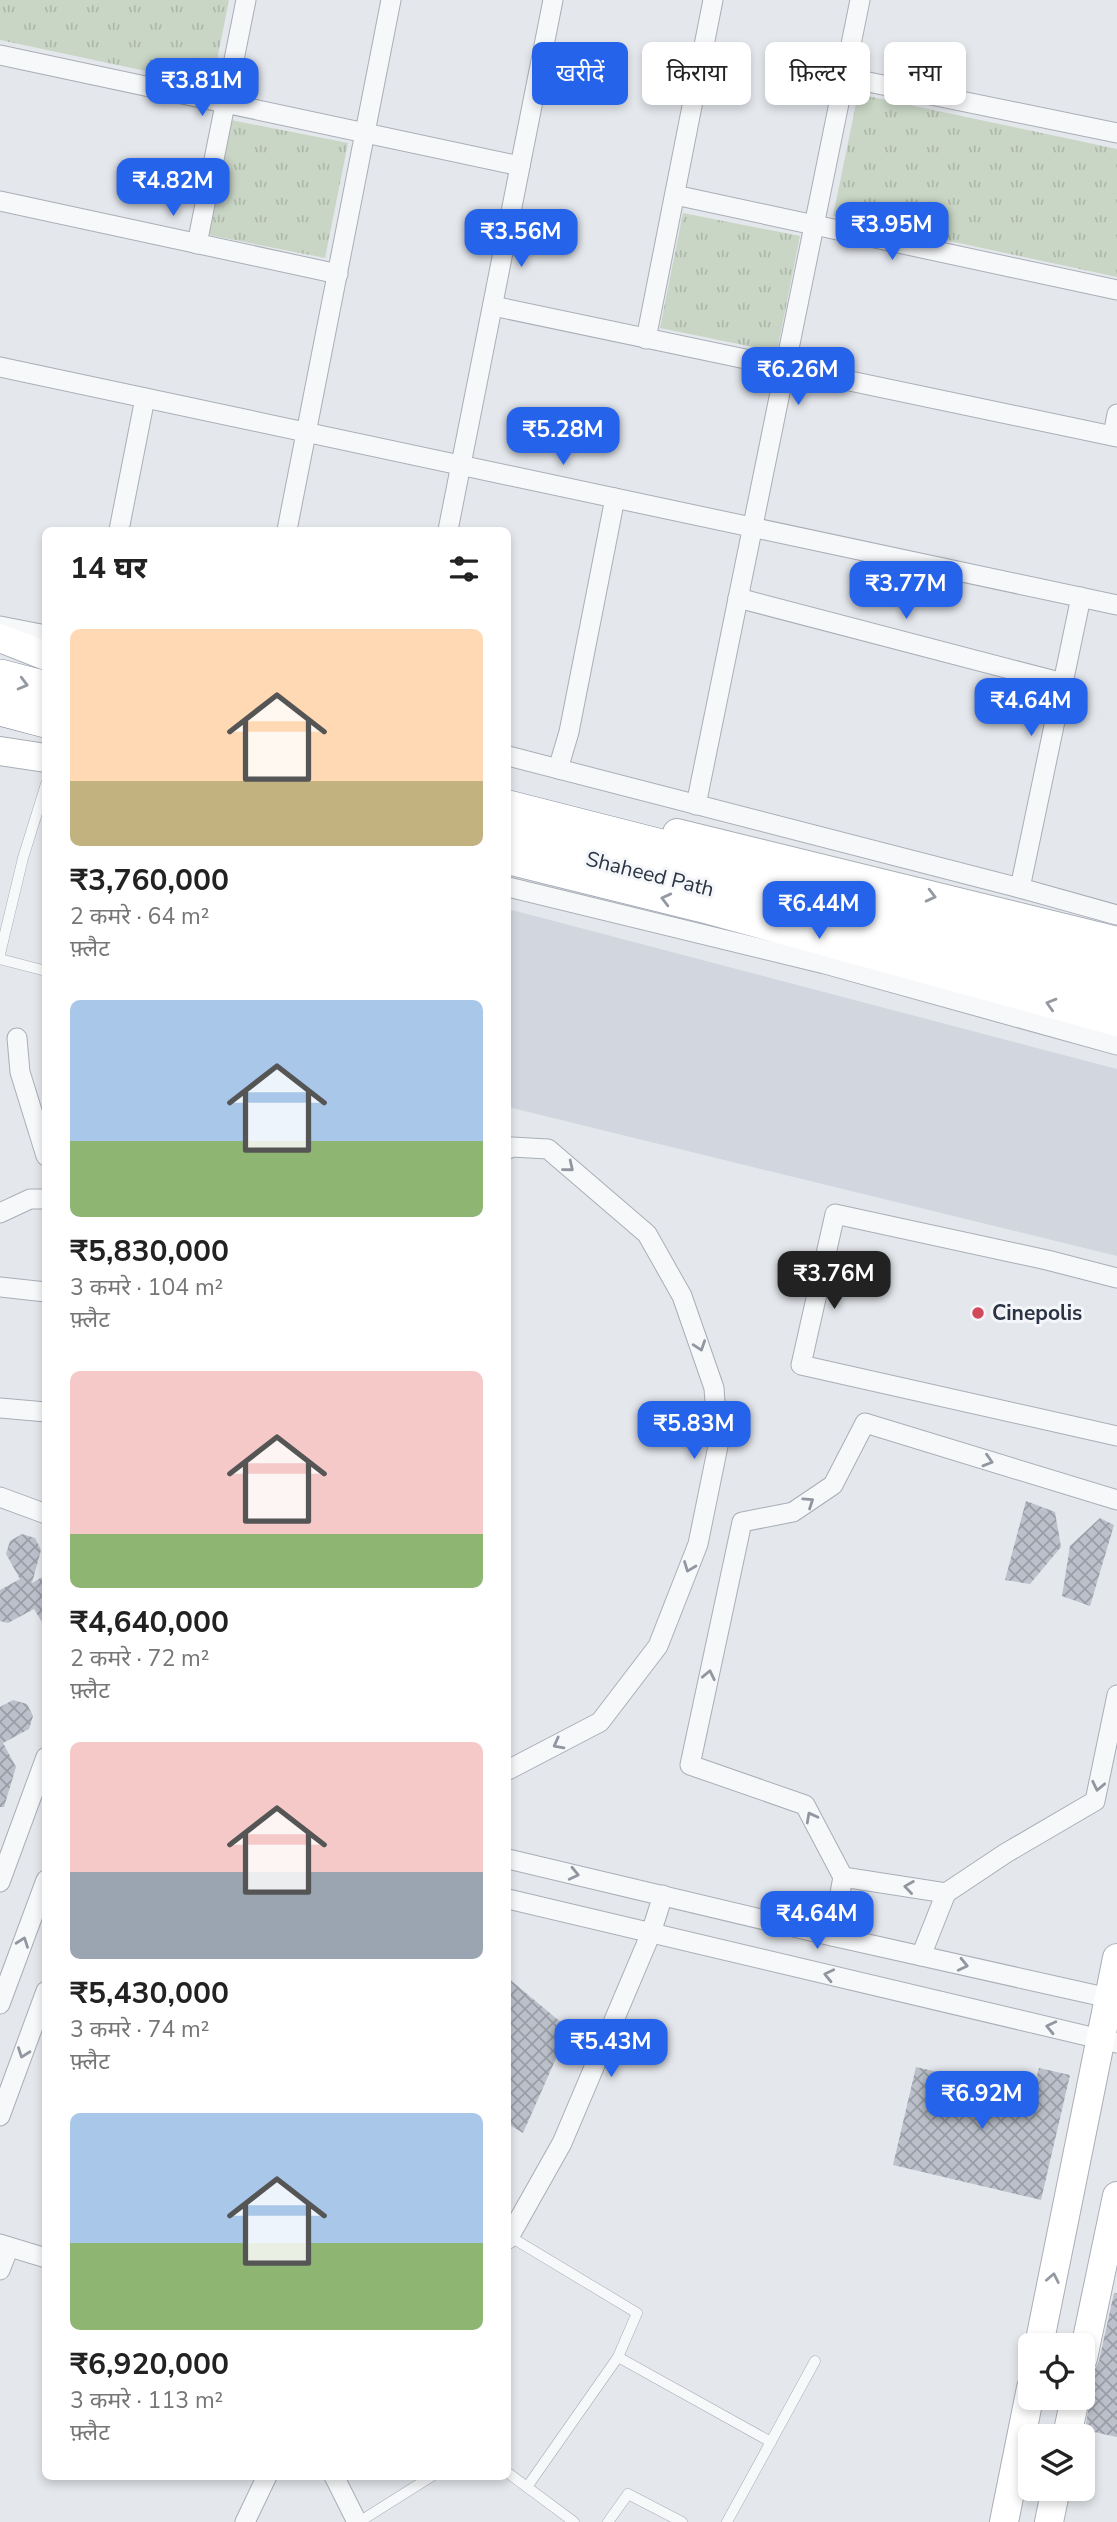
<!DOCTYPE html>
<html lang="hi">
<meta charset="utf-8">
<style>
body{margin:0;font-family:"Nunito Sans","Noto Sans Devanagari",sans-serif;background:#f2f2f2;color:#222;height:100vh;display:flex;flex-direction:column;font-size:26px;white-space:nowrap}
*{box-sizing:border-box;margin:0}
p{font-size:23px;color:#767676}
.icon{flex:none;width:38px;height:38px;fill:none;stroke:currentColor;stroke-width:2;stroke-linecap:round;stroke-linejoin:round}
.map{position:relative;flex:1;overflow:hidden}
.drawer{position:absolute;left:42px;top:527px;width:469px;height:1953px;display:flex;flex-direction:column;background:#fff;border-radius:10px;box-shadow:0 4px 10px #0003}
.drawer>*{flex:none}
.banner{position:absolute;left:532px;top:42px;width:480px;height:63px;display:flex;gap:14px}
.tools{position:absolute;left:1018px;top:2333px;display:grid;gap:14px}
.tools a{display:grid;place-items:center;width:77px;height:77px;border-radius:10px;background:#fff;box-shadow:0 4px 10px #0003;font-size:35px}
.price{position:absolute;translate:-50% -60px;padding:0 16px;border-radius:14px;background:#2563eb;color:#fff;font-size:23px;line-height:46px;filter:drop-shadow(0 2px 4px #0008)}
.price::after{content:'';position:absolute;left:50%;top:42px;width:21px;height:16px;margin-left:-10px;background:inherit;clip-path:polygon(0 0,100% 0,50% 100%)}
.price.selected{background:#222;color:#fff}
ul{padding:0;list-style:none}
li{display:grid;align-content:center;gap:14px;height:371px;padding:0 28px}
li span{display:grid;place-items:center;height:217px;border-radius:10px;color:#555}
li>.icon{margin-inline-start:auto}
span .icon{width:126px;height:126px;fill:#fffc;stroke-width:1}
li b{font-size:30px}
h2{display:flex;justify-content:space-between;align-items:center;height:84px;padding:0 28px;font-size:30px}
.pill{padding:0 24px;border-radius:10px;background:#fff;box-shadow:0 4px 10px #0003;font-size:24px;line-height:63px}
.pill.selected{background:#2563eb;color:#fff}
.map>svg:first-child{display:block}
.built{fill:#d2d6de}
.park{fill:url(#park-tufts)}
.building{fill:url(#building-cross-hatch)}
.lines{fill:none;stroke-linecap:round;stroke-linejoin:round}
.lane-casing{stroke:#a9aeb7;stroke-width:11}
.street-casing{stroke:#a9aeb7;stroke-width:21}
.secondary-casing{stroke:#a9aeb7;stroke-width:30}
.highway-casing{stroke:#8b94a3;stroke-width:38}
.lane{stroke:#f7f8fa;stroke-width:10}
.street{stroke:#f7f8fa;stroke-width:19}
.secondary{stroke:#fff;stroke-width:28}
.highway{stroke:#fff;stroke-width:37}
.oneway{stroke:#959aa2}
.oneway2{stroke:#9196a0}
.poi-dot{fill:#d1495b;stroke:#f4f6f9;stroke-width:2.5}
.labels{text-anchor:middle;stroke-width:6;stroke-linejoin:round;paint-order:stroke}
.street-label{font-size:21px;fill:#2b3445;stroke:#f4f6f9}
.poi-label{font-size:21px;font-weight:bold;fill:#2b3445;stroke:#f4f6f9;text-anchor:start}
</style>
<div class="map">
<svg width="1117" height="2522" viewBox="0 0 1117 2522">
<defs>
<pattern id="park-tufts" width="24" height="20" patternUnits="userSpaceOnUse" patternTransform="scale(1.75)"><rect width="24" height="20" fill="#c9d6c5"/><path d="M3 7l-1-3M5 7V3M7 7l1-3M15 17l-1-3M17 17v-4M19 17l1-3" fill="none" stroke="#adb8ab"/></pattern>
<pattern id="building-cross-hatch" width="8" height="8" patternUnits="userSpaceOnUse" patternTransform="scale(1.75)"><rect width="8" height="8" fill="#bbc0ca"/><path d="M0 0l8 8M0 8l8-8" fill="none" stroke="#989da6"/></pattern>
</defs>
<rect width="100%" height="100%" fill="#e4e7ec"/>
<path class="built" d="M508,909L1117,1069V1256L508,1107Z"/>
<g class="park">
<path d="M0,0H229L212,85L0,40Z"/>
<path d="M858,94L1117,149V277L833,216Z"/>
<path d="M231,120L348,143L325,258L209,235Z"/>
<path d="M683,213L800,236L777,352L660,328Z"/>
</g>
<g class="building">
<path d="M1026,1501L1055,1512L1061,1547L1030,1584L1005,1580Z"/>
<path d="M1100,1518L1114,1525L1090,1606L1062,1596L1070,1546Z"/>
<path d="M22,1534L35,1538L41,1550L32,1583L46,1575V1629L34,1609L8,1623L0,1621V1590L20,1579L6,1554L10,1541Z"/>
<path d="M13,1700L27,1704L33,1716L29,1729L3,1743L16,1767L4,1807H0V1707Z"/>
<path d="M508,1978L569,2029L523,2133L508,2124Z"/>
<path d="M916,2067L1032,2094L1039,2068L1070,2075L1041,2200L893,2165Z"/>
<path d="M1114,2293H1117V2437L1085,2430L1095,2369L1099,2361Z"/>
</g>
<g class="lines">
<defs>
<g id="lane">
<path d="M0,954L23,858L46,784"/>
<path d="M0,959L46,971"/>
<path d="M509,2236L637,2313L618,2357L771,2442"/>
<path d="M508,2473L574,2522"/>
<path d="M527,2487L618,2357"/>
<path d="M359,2522L432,2476"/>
<path d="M608,2522L628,2494L682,2522"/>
<path d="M727,2522L815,2361"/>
</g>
<g id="street">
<path d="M0,55L520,166"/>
<path d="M844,77L1117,133"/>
<path d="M675,195L1117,290"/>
<path d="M0,201L338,274"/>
<path d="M197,244L246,0"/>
<path d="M493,306L1117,437"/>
<path d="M646,339L713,0"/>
<path d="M0,367L1117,605"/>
<path d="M1113,436L1117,414"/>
<path d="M119,530L145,398"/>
<path d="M287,530L391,0"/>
<path d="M448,530L553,0"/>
<path d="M738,598L1063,683"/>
<path d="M0,626L46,635"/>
<path d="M508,756L1020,888L1117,915"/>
<path d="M558,769L569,732L615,498"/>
<path d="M696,805L860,0"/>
<path d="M508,887L825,964L1117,1045"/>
<path d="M1020,888L1081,597"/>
<path d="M17,1038L20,1072L46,1156"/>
<path d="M508,1149L512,1147L548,1149L647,1234L682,1296L714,1388L718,1446L698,1544L658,1646L600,1722L508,1770"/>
<path d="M0,1213L30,1199H46"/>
<path d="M1117,1278L1047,1260L835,1214L801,1365L1117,1436"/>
<path d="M0,1287L46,1292"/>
<path d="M0,1408L46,1412"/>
<path d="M0,1497L46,1514"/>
<path d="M508,1859L832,1936L1109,1998L1116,2007"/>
<path d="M843,1877L946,1893L1006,1853L1095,1801L1117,1695"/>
<path d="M0,1882L46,1757"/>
<path d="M508,1899L1117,2043"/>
<path d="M832,1936L843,1877L805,1805L690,1765L742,1522L793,1512L833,1485L865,1423L1117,1500"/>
<path d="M921,1956L946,1893"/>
<path d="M0,2004L46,1880"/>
<path d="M0,2116L46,1991"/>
<path d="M508,2239L562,2143L651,1933L663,1895"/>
<path d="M0,2244L46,2258"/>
<path d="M0,2270L9,2247"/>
<path d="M334,2476L357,2522"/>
<path d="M245,2522L267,2476"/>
</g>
<g id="secondary">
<path d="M0,638L46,656"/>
<path d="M0,751L46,758"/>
<path d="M677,833L1117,941"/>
<path d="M508,860L709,910L1117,1022"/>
<path d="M1039,2345L1117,1958"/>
<path d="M1083,2358L1117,2196"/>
<path d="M1067,2436L1075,2398"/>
<path d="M1004,2522L1031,2388"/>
<path d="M1049,2522L1056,2488"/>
</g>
<g id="highway">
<path d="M0,678L46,690"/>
<path d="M0,707L46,719"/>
<path d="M508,809L1117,964"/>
<path d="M508,838L1117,996"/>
</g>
</defs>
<use href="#lane" class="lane-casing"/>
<use href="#street" class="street-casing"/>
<use href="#secondary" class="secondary-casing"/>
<use href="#highway" class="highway-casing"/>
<use href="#lane" class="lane"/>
<use href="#street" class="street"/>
<use href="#secondary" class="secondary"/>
<use href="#highway" class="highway"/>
</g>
<defs><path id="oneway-chevron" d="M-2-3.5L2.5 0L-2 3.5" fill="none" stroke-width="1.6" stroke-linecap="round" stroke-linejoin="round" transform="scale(1.75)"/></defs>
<g class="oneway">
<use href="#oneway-chevron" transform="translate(23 684) rotate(15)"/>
<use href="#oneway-chevron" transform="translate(931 896) rotate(14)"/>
<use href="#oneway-chevron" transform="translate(666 899) rotate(-166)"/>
<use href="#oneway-chevron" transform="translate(1051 1004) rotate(-164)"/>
<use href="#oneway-chevron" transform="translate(1053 2278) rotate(-79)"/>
</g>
<g class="oneway2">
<use href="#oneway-chevron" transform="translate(569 1167) rotate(39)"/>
<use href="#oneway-chevron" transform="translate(700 1346) rotate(71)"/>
<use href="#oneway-chevron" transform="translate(988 1461) rotate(17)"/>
<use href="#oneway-chevron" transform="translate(809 1502) rotate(-34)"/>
<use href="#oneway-chevron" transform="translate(689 1567) rotate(111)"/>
<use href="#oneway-chevron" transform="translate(709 1675) rotate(-78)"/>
<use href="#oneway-chevron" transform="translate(558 1744) rotate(152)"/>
<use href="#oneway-chevron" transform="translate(1098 1786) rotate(102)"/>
<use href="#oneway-chevron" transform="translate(811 1817) rotate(-118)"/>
<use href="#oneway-chevron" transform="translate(574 1874) rotate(13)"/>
<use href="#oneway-chevron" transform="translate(909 1887) rotate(-172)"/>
<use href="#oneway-chevron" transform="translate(23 1942) rotate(-70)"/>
<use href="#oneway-chevron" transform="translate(963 1965) rotate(13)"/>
<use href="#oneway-chevron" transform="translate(829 1975) rotate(-167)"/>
<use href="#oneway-chevron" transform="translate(1051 2027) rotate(-167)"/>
<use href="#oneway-chevron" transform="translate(23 2053) rotate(110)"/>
</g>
<circle class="poi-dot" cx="978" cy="1313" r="7"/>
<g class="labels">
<g class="street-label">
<text transform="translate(650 874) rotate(14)" y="7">Shaheed Path</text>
</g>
<g class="poi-label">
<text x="992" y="1320">Cinepolis</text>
</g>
</g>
</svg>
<div class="tools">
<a><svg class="icon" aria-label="locate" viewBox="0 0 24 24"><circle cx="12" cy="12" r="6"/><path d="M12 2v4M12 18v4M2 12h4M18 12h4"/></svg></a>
<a><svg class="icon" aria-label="layers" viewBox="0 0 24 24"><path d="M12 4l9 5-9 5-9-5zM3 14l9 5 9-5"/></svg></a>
</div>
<b class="price" style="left:202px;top:118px">₹3.81M</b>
<b class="price" style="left:173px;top:218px">₹4.82M</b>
<b class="price" style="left:892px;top:262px">₹3.95M</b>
<b class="price" style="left:521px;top:269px">₹3.56M</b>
<b class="price" style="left:798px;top:407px">₹6.26M</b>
<b class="price" style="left:563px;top:467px">₹5.28M</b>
<b class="price" style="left:906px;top:621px">₹3.77M</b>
<b class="price" style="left:1031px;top:738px">₹4.64M</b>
<b class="price" style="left:819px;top:941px">₹6.44M</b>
<b class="price selected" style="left:834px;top:1311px">₹3.76M</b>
<b class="price" style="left:694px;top:1461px">₹5.83M</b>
<b class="price" style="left:817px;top:1951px">₹4.64M</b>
<b class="price" style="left:611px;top:2079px">₹5.43M</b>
<b class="price" style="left:982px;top:2131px">₹6.92M</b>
<div class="banner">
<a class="pill selected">खरीदें</a>
<a class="pill">किराया</a>
<a class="pill">फ़िल्टर</a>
<a class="pill">नया</a>
</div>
<section class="drawer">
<h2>14 घर<svg class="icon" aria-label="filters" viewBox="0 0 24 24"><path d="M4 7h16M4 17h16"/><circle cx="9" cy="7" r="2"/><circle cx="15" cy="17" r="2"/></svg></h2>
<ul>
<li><span style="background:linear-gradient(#ffd9b3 70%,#c2b280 0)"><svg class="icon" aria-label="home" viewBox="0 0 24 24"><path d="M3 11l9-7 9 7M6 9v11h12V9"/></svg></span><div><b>₹3,760,000</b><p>2 कमरे · 64 m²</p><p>फ़्लैट</p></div></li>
<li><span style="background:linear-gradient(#a9c7e8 65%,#8fb573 0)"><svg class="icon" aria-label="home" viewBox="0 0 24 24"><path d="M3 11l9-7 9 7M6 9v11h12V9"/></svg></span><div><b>₹5,830,000</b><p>3 कमरे · 104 m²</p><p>फ़्लैट</p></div></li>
<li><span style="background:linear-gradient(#f6c9c9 75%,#8fb573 0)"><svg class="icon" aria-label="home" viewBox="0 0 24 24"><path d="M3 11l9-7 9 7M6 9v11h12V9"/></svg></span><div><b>₹4,640,000</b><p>2 कमरे · 72 m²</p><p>फ़्लैट</p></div></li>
<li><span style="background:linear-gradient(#f6c9c9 60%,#9aa5b1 0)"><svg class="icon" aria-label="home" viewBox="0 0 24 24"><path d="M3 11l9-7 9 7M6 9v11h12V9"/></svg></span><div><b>₹5,430,000</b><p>3 कमरे · 74 m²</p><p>फ़्लैट</p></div></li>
<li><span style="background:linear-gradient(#a9c7e8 60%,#8fb573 0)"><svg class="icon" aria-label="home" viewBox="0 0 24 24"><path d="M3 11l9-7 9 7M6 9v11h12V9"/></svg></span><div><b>₹6,920,000</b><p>3 कमरे · 113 m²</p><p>फ़्लैट</p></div></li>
</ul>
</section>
</div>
